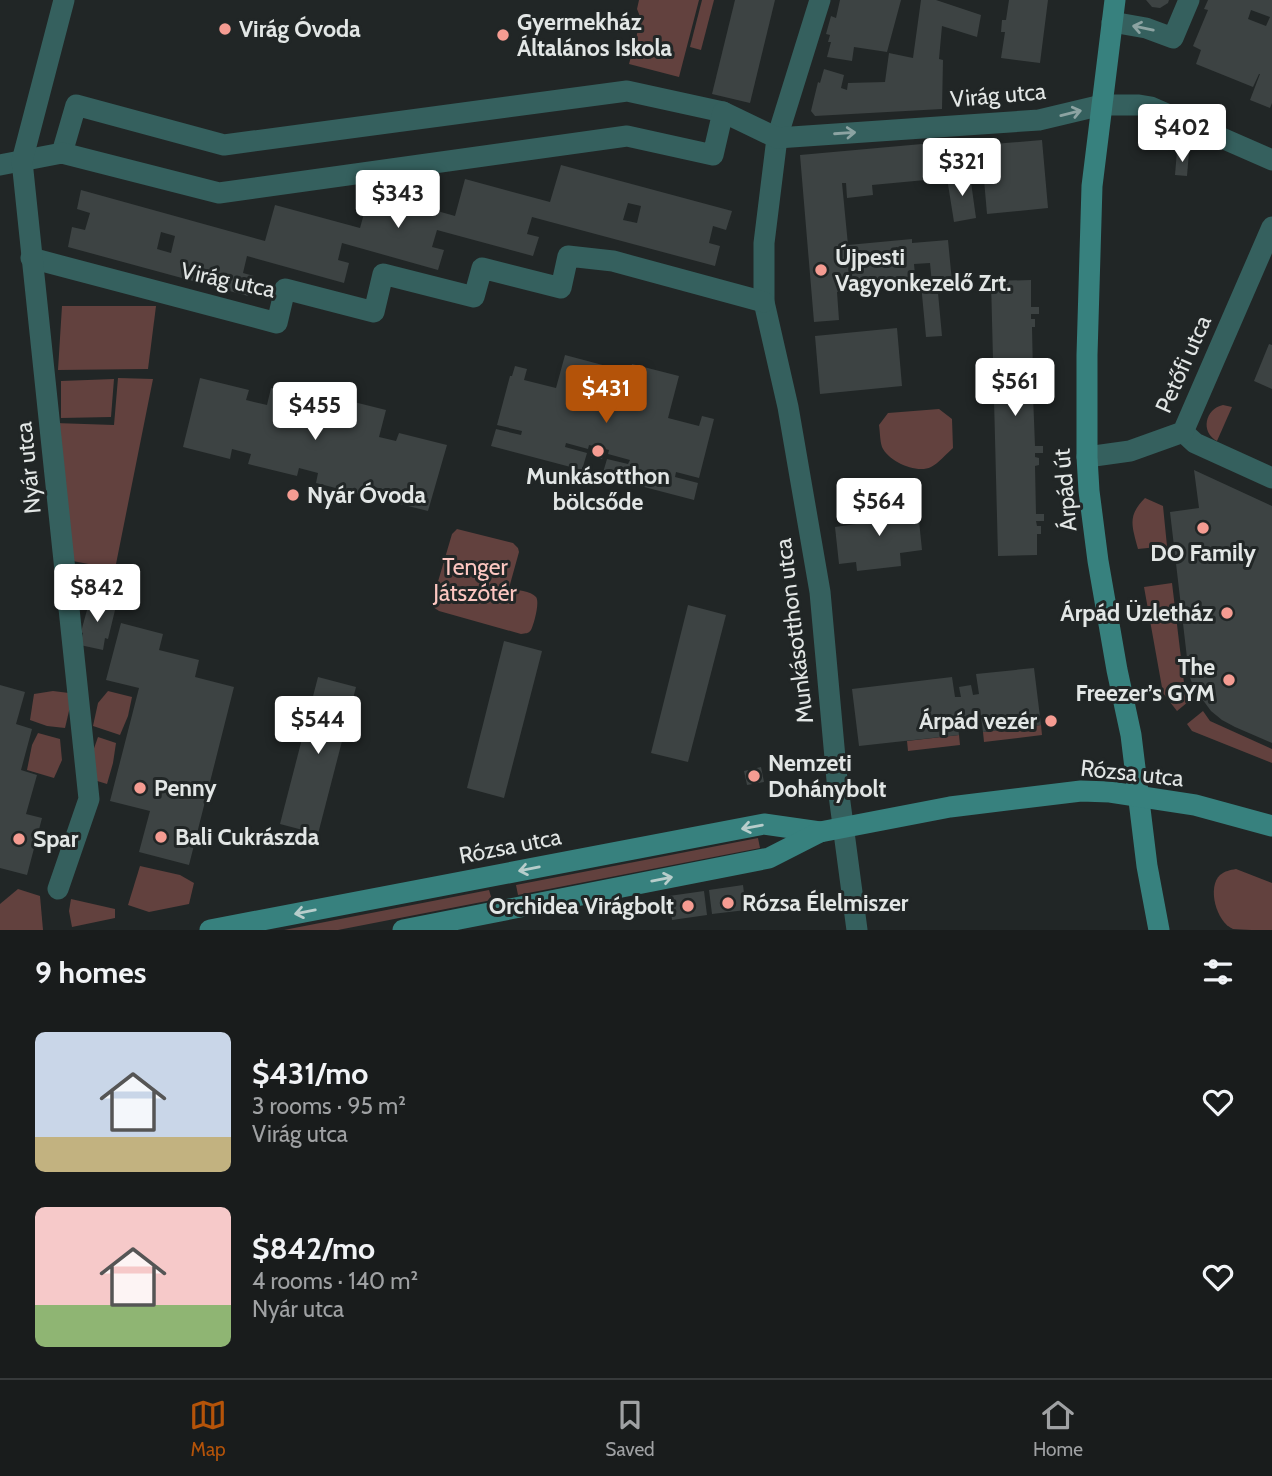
<!DOCTYPE html>
<meta charset="utf-8">
<style>
body{margin:0;font-family:Cabin,sans-serif;background:#262929;color:#f1f3f6;height:100vh;display:flex;flex-direction:column;font-size:26px;white-space:nowrap}
*{box-sizing:border-box;margin:0}
p{font-size:23px;color:#9fa1a3}
.icon{flex:none;width:38px;height:38px;fill:none;stroke:currentColor;stroke-width:2;stroke-linecap:round;stroke-linejoin:round}
.map{position:relative;height:930px;overflow:hidden}
.panel{display:flex;flex-direction:column;background:#191c1c;flex:1}
.panel>*{flex:none}
.price{position:absolute;translate:-50% -60px;padding:0 16px;border-radius:7px;background:#fff;color:#222;font-size:23px;line-height:46px;filter:drop-shadow(0 2px 4px #0008)}
.price::after{content:'';position:absolute;left:50%;top:42px;width:21px;height:16px;margin-left:-10px;background:inherit;clip-path:polygon(0 0,100% 0,50% 100%)}
.price.active{background:#b45309;color:#fff}
ul{padding:0;list-style:none}
li{display:flex;align-items:center;gap:21px;height:175px;padding:0 35px}
li span{display:grid;place-items:center;flex:none;width:196px;height:140px;border-radius:10px;color:#555}
li>.icon{margin-inline-start:auto}
span .icon{width:84px;height:84px;fill:#fffc;stroke-width:1}
li b{font-size:30px}
h2{display:flex;justify-content:space-between;align-items:center;height:84px;padding:0 35px;font-size:30px}
.tabs{display:flex;justify-content:space-around;align-items:center;height:98px;border-top:2px solid #373a3b;background:#191c1c;font-size:19px;color:#9fa1a3}
.tabs a{display:grid;justify-items:center;gap:4px}
.tabs .active{color:#b45309}
.map>svg:first-child{display:block}
.green{fill:#62413e}
.building{fill:#3d4343;fill-rule:evenodd}
.lines{fill:none;stroke-linecap:round;stroke-linejoin:round}
.street{stroke:#35605e;stroke-width:21}
.secondary{stroke:#37817e;stroke-width:21}
.oneway{stroke:#8ca3a2}
.oneway2{stroke:#b7cdcb}
.poi-dot{fill:#f59c92;stroke:#212626;stroke-width:2.5}
.labels{text-anchor:middle;stroke-width:6;stroke-linejoin:round;paint-order:stroke}
.poi-label{font-size:23px;font-weight:bold;fill:#e2e6e5;stroke:#212626;text-anchor:start}
.street-label{font-size:23px;fill:#e2e6e5;stroke:#212626}
.park-label{font-size:23px;fill:#fdc7c1;stroke:#212626}
</style>
<div class="map">
<svg width="1272" height="930" viewBox="0 0 1272 930">
<rect width="100%" height="100%" fill="#212626"/>
<g class="green">
<path d="M639,0H699L679,77L629,64L641,19L637,9Z"/>
<path d="M702,0H714L701,50L690,47Z"/>
<path d="M62,306H156L148,369L58,370Z"/>
<path d="M118,378L153,379L115,569L62,559L55,423L114,425Z"/>
<path d="M114,379L111,417L61,418V381Z"/>
<path d="M1223,405L1232,407L1217,441C1200,432 1205,409 1223,405Z"/>
<path d="M939,409L952,419L953,448C946,454 939,463 931,467C917,474 889,462 882,447C880,441 880,432 879,425L888,413Z"/>
<path d="M1145,498L1163,506L1167,546L1138,549C1132,526 1127,516 1145,498Z"/>
<path d="M457,529L513,543L518,548L519,552L509,588C516,590 531,591 536,597C540,602 534,624 531,630C528,634 526,633 521,634L439,611L433,607L432,602L452,534Z"/>
<path d="M1172,583L1184,683L1194,697L1177,711L1163,693L1144,587Z"/>
<path d="M53,691L69,693V711L65,728L47,726L30,720L34,694Z"/>
<path d="M108,691L132,697L128,716L120,735L93,726L98,703Z"/>
<path d="M1203,711L1210,721L1272,749V763L1192,731L1187,724Z"/>
<path d="M1041,725L1042,735L984,742L983,732Z"/>
<path d="M38,733L60,739L62,760L54,778L27,770L32,745Z"/>
<path d="M959,735L960,745L908,751L907,741Z"/>
<path d="M98,737L116,743L113,763L107,784L94,780L91,757Z"/>
<path d="M758,838L760,848L518,895L516,885Z"/>
<path d="M140,866L180,875L194,883L189,904L149,912L128,905Z"/>
<path d="M1236,869L1272,883V930C1260,930 1243,930 1233,929C1216,922 1207,887 1220,875C1225,871 1230,870 1236,869Z"/>
<path d="M18,889L40,896L43,930H0V904Z"/>
<path d="M489,890L492,900L338,930H284Z"/>
<path d="M71,899L115,909V918L72,927L69,911Z"/>
</g>
<g class="building">
<path d="M735,0H775L750,103L712,94Z"/>
<path d="M840,0H901L887,52L854,47L852,61L827,57L831,42H828L830,35L826,34L831,16L836,18Z"/>
<path d="M921,0H936L981,15L977,37L942,26L939,59L943,60L942,109L815,116L811,111L818,82L820,83L824,69L844,75L841,88L847,90L848,83L885,82L889,53L913,58Z"/>
<path d="M1009,0H1048L1040,63L1001,58L1005,32H1001L1002,20H1006Z"/>
<path d="M1146,0H1169L1168,3L1160,8L1152,7Z"/>
<path d="M1208,0H1272V103L1270,108L1250,100L1260,74H1259L1253,87L1196,64L1201,50L1193,46L1208,10L1204,9ZM1251,10L1270,17L1266,26L1248,19Z"/>
<path d="M1042,140L1048,208L987,214L981,145Z"/>
<path d="M944,142L947,178L872,185L873,195L847,198L846,183H842L848,245L912,239V243L948,240L953,292L938,293L942,336L926,337L921,284H932L930,263L914,264L916,285L837,292L839,320L814,322L800,155Z"/>
<path d="M1177,151L1189,152L1187,176L1175,175Z"/>
<path d="M561,165L732,211L726,230L713,226L709,243L720,246L715,266L532,217L527,234L539,237L533,256L437,230L432,247L444,250L438,270L342,243L338,260L349,263L344,283L247,256L243,273L254,276L248,296L68,247L72,227L85,230L90,213L77,209L81,190L265,241L275,205L360,228L370,192L455,216L465,179L550,202ZM628,203L641,206L637,223L623,220ZM161,232L175,236L171,253L157,249Z"/>
<path d="M970,175L976,218L954,222L947,178Z"/>
<path d="M1031,280V307H1039V314H1031V319H1035V327H1032L1033,375H1041V382H1033V387H1037V395H1033L1035,446H1043V453H1035V457L1039,458V465L1035,466L1036,514H1044V521H1036L1037,526H1041V534H1037V555L998,556L991,281Z"/>
<path d="M897,328L902,386L820,394L815,336Z"/>
<path d="M1269,344L1272,345V389L1254,381Z"/>
<path d="M565,355L610,367L602,397L606,398L609,387L621,390L618,401L622,402L632,364L679,376L668,418L699,426L702,416L714,419L699,478L676,472L675,477L698,483L694,500L602,476L607,459L628,464L630,460L608,454L609,450L605,449L602,459L591,456L593,446L589,445L588,449L566,443L565,447L587,453L582,470L491,446L496,429L521,435L522,431L497,425L510,376H512L515,366L527,369L524,380L556,388Z"/>
<path d="M200,378L249,390L246,400L267,405L271,388L317,400L313,419L331,423L338,398L386,410L379,437L396,441L399,433L447,445L428,511L384,500L387,490L365,485L363,495L316,483L318,473L299,468L297,476L248,464L251,454L232,449L230,459L183,447Z"/>
<path d="M1194,470L1272,506V743L1235,727L1222,720L1211,711L1194,688L1189,675L1170,512L1199,508Z"/>
<path d="M900,505V513L918,511L922,550L900,553L901,566L857,571L856,562L839,564L835,527L856,524L855,510Z"/>
<path d="M90,599L116,606L108,639L105,638L103,650L80,645L83,633L81,632Z"/>
<path d="M688,605L726,615L688,762L651,753Z"/>
<path d="M121,623L163,634L159,650L199,660L195,677L234,687L189,865L139,852L150,811L110,801L139,688L106,680Z"/>
<path d="M504,641L542,651L504,798L467,788Z"/>
<path d="M1034,668L1041,725L983,732L980,709L974,710L975,721L964,723L962,711L956,712L959,735L859,746L852,689L952,677L955,697H961L959,687L971,685L973,695L979,694L976,674Z"/>
<path d="M318,677L356,687L318,834L280,824Z"/>
<path d="M0,685L25,692L16,724L32,729L21,770L37,775L26,814L42,818L27,875L0,868Z"/>
<path d="M761,767L764,782L747,785L744,771Z"/>
<path d="M743,885L746,910L712,914L709,890Z"/>
<path d="M704,891L707,915L672,920L669,896Z"/>
</g>
<g class="lines">
<g class="street">
<path d="M820,0L777,138L764,243V302L788,407L820,592L837,780L857,930"/>
<path d="M1112,22L1146,28L1173,38L1189,0"/>
<path d="M62,153L76,105L224,145L627,91L723,112"/>
<path d="M0,165L62,153L219,193L627,136L713,155L723,112L777,138L1039,120L1102,105H1139L1151,107L1272,160"/>
<path d="M31,258L277,323L285,289L374,312L383,274L474,297L482,268L561,288L568,256L613,261L764,302"/>
<path d="M1183,432L1195,443L1272,478"/>
<path d="M1087,457L1130,451L1183,432L1272,227"/>
<path d="M58,889L89,799L22,161L64,0"/>
</g>
<g class="secondary">
<path d="M1115,0L1092,186L1087,355V457L1089,491L1098,561L1117,670L1131,735L1147,866L1159,930"/>
<path d="M210,930L764,824L820,832"/>
<path d="M403,930L769,858L820,832L950,807L1081,791L1110,792L1195,805L1272,826"/>
</g>
</g>
<defs><path id="oneway-shaft" d="M-6 0H5M1.5-3L5.5 0L1.5 3" fill="none" stroke-width="1.6" stroke-linecap="round" stroke-linejoin="round" transform="scale(1.75)"/></defs>
<g class="oneway">
<use href="#oneway-shaft" transform="translate(1143 28) rotate(-168)"/>
<use href="#oneway-shaft" transform="translate(1071 113) rotate(-14)"/>
<use href="#oneway-shaft" transform="translate(845 133) rotate(-4)"/>
</g>
<g class="oneway2">
<use href="#oneway-shaft" transform="translate(752 827) rotate(170)"/>
<use href="#oneway-shaft" transform="translate(529 869) rotate(169)"/>
<use href="#oneway-shaft" transform="translate(662 879) rotate(-11)"/>
<use href="#oneway-shaft" transform="translate(305 912) rotate(169)"/>
</g>
<g class="poi-dot">
<circle cx="225" cy="29" r="7"/>
<circle cx="503" cy="35" r="7"/>
<circle cx="821" cy="270" r="7"/>
<circle cx="598" cy="451" r="7"/>
<circle cx="293" cy="495" r="7"/>
<circle cx="1203" cy="528" r="7"/>
<circle cx="1227" cy="613" r="7"/>
<circle cx="1229" cy="680" r="7"/>
<circle cx="1051" cy="721" r="7"/>
<circle cx="754" cy="776" r="7"/>
<circle cx="140" cy="788" r="7"/>
<circle cx="161" cy="837" r="7"/>
<circle cx="19" cy="839" r="7"/>
<circle cx="728" cy="903" r="7"/>
<circle cx="688" cy="906" r="7"/>
</g>
<g class="labels">
<g class="poi-label">
<text x="517" y="30">Gyermekház<tspan x="517" dy="26">Általános Iskola</tspan></text>
<text x="239" y="37">Virág Óvoda</text>
<text x="835" y="265">Újpesti<tspan x="835" dy="26">Vagyonkezelő Zrt.</tspan></text>
<text x="598" y="484" text-anchor="middle">Munkásotthon<tspan x="598" dy="26">bölcsőde</tspan></text>
<text x="307" y="503">Nyár Óvoda</text>
<text x="1203" y="561" text-anchor="middle">DO Family</text>
<text x="1213" y="621" text-anchor="end">Árpád Üzletház</text>
<text x="1215" y="675" text-anchor="end">The<tspan x="1215" dy="26">Freezer’s GYM</tspan></text>
<text x="1037" y="729" text-anchor="end">Árpád vezér</text>
<text x="768" y="771">Nemzeti<tspan x="768" dy="26">Dohánybolt</tspan></text>
<text x="154" y="796">Penny</text>
<text x="175" y="845">Bali Cukrászda</text>
<text x="33" y="847">Spar</text>
<text x="742" y="911">Rózsa Élelmiszer</text>
<text x="674" y="914" text-anchor="end">Orchidea Virágbolt</text>
</g>
<g class="street-label">
<text transform="translate(998 95) rotate(-5)" y="8">Virág utca</text>
<text transform="translate(228 280) rotate(12)" y="8">Virág utca</text>
<text transform="translate(1183 364) rotate(-66)" y="8">Petőfi utca</text>
<text transform="translate(28 468) rotate(-96)" y="8">Nyár utca</text>
<text transform="translate(1065 490) rotate(-95)" y="8">Árpád út</text>
<text transform="translate(794 631) rotate(-97)" y="8">Munkásotthon utca</text>
<text transform="translate(1132 773) rotate(6)" y="8">Rózsa utca</text>
<text transform="translate(510 846) rotate(-11)" y="8">Rózsa utca</text>
</g>
<g class="park-label">
<text x="475" y="575">Tenger<tspan x="475" dy="26">Játszótér</tspan></text>
</g>
</g>
</svg>
<b class="price" style="left:1182px;top:164px">$402</b>
<b class="price" style="left:962px;top:198px">$321</b>
<b class="price" style="left:398px;top:230px">$343</b>
<b class="price" style="left:1015px;top:418px">$561</b>
<b class="price active" style="left:606px;top:425px">$431</b>
<b class="price" style="left:315px;top:442px">$455</b>
<b class="price" style="left:879px;top:538px">$564</b>
<b class="price" style="left:97px;top:624px">$842</b>
<b class="price" style="left:318px;top:756px">$544</b>
</div>
<section class="panel">
<h2>9 homes<svg class="icon" aria-label="filters" viewBox="0 0 24 24"><path d="M4 7h16M4 17h16"/><circle cx="9" cy="7" r="2"/><circle cx="15" cy="17" r="2"/></svg></h2>
<ul>
<li><span style="background:linear-gradient(#c9d6e8 75%,#c2b280 0)"><svg class="icon" aria-label="home" viewBox="0 0 24 24"><path d="M3 11l9-7 9 7M6 9v11h12V9"/></svg></span><div><b>$431/mo</b><p>3 rooms · 95 m²</p><p>Virág utca</p></div><svg class="icon" aria-label="heart" viewBox="0 0 24 24"><path d="M12 20l-8-8c-3-5 5-10 8-4 3-6 11-1 8 4z"/></svg></li>
<li><span style="background:linear-gradient(#f6c9c9 70%,#8fb573 0)"><svg class="icon" aria-label="home" viewBox="0 0 24 24"><path d="M3 11l9-7 9 7M6 9v11h12V9"/></svg></span><div><b>$842/mo</b><p>4 rooms · 140 m²</p><p>Nyár utca</p></div><svg class="icon" aria-label="heart" viewBox="0 0 24 24"><path d="M12 20l-8-8c-3-5 5-10 8-4 3-6 11-1 8 4z"/></svg></li>
</ul>
</section>
<nav class="tabs">
<a class="active"><svg class="icon" aria-label="map" viewBox="0 0 24 24"><path d="M3 6l6-2 6 2 6-2v14l-6 2-6-2-6 2zM9 4v14M15 6v14"/></svg>Map</a>
<a><svg class="icon" aria-label="saved" viewBox="0 0 24 24"><path d="M7 4h10v16l-5-4-5 4z"/></svg>Saved</a>
<a><svg class="icon" aria-label="home" viewBox="0 0 24 24"><path d="M3 11l9-7 9 7M6 9v11h12V9"/></svg>Home</a>
</nav>
